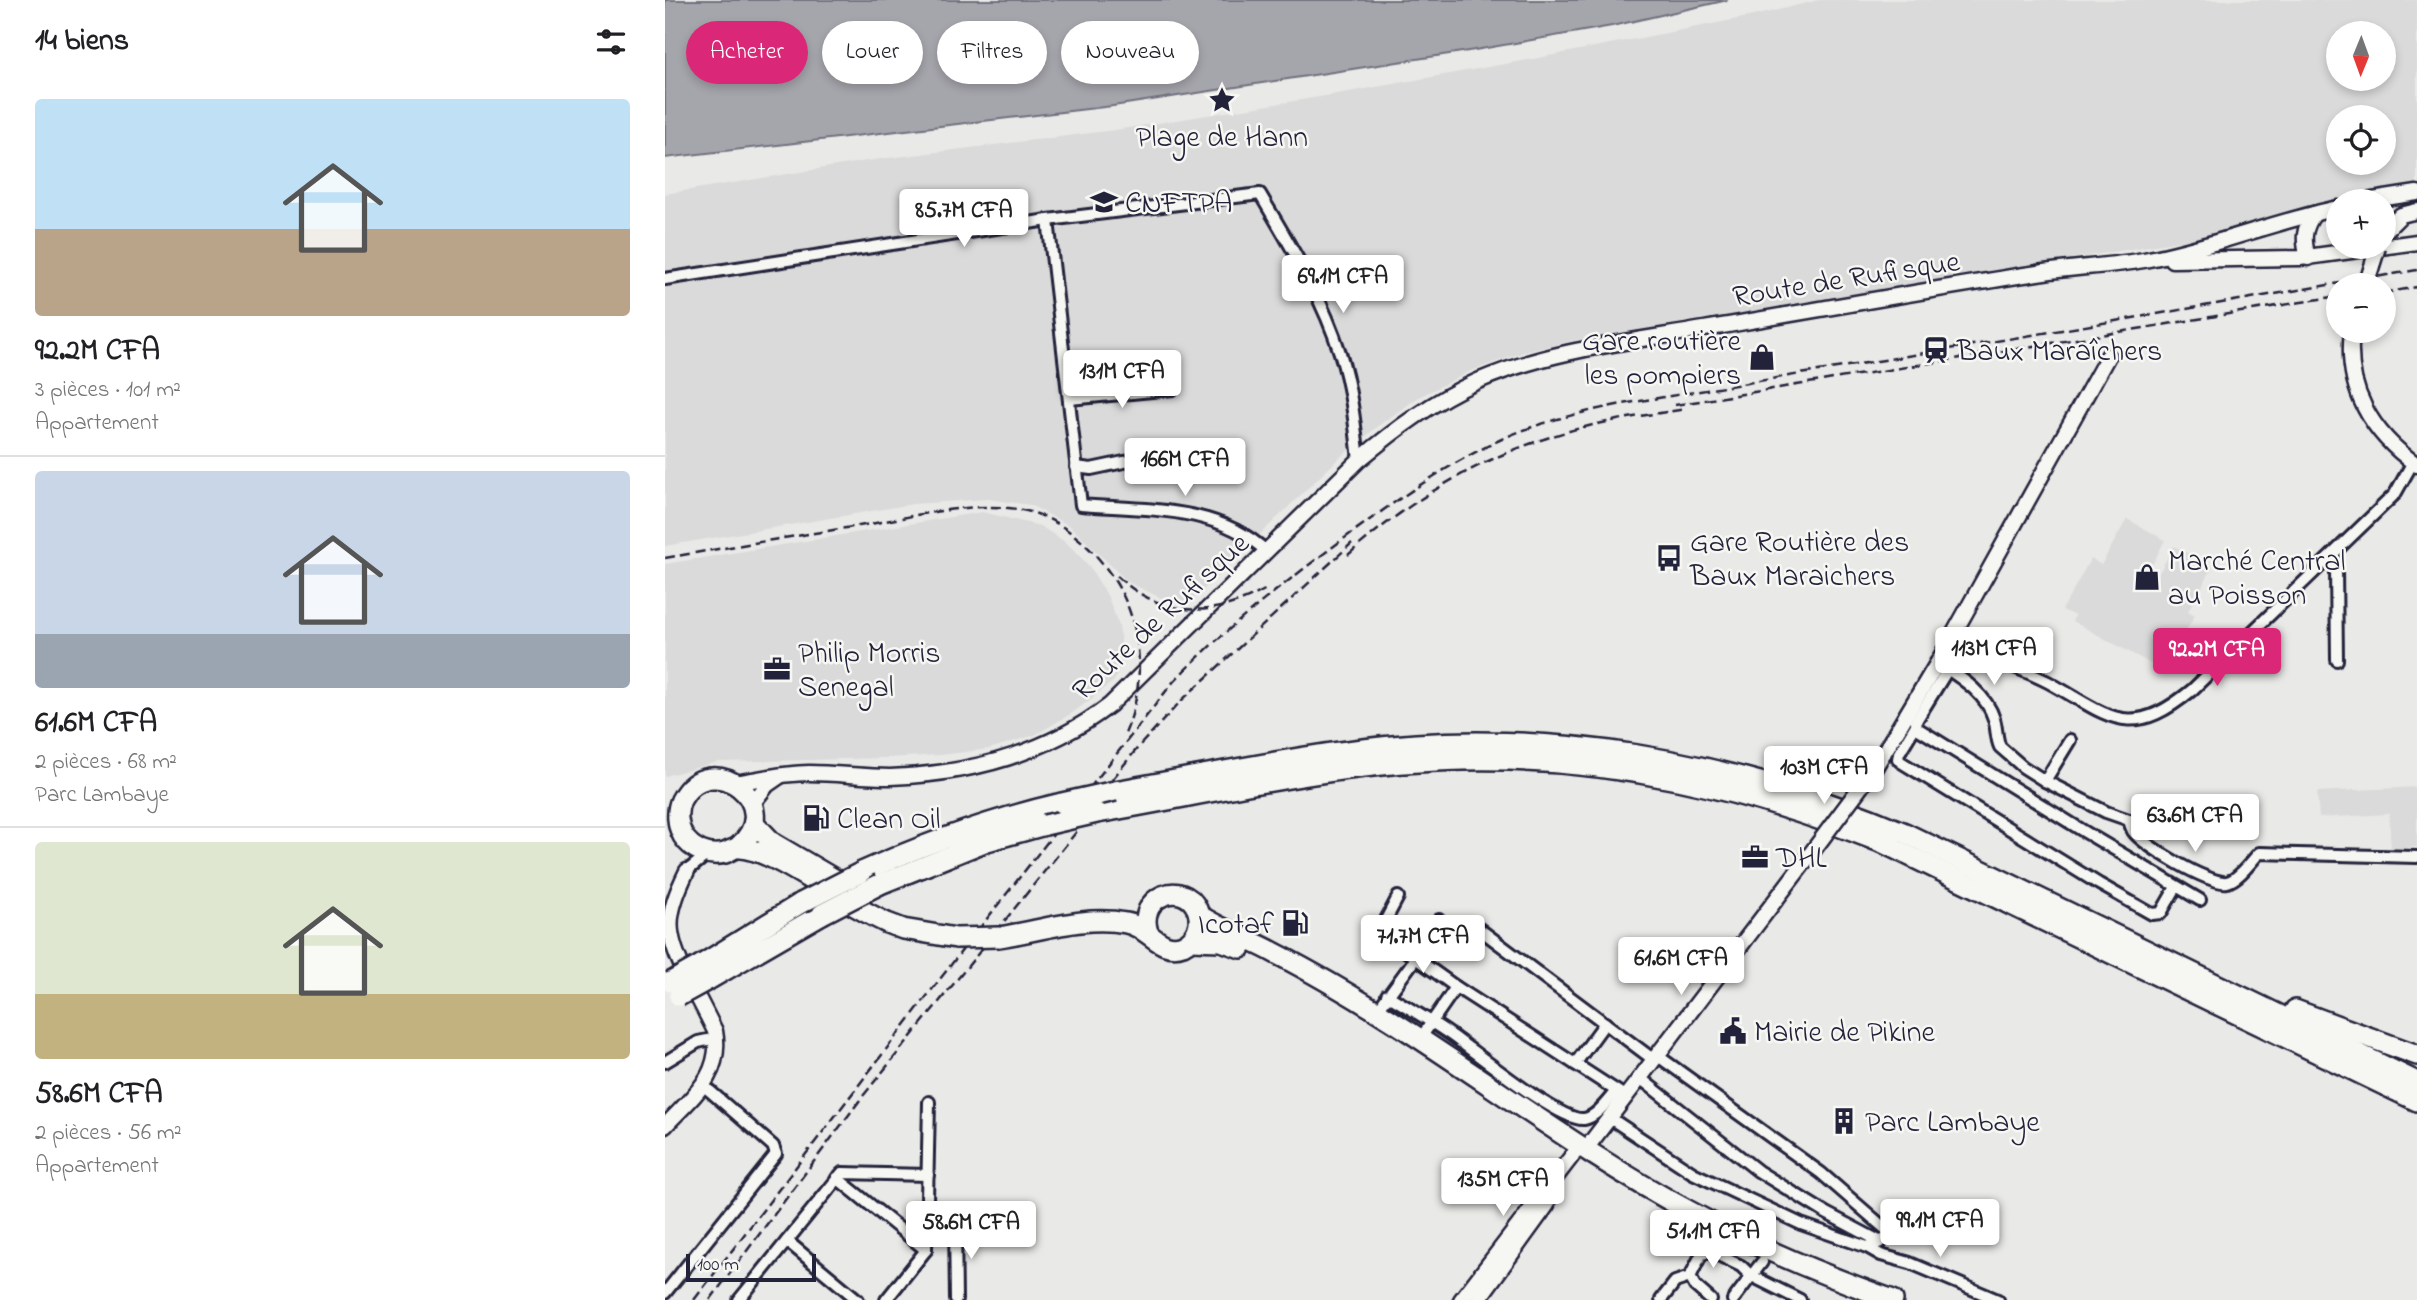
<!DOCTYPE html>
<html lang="fr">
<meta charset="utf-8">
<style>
body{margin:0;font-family:"Indie Flower",sans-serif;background:#f2f2f2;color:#202124;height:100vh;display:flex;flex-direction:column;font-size:26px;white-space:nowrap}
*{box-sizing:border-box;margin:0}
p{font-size:23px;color:#757577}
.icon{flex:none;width:38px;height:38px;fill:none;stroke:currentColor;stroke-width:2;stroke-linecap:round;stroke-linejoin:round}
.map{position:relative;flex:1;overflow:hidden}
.sheet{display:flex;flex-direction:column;background:#fff;width:665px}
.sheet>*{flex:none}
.banner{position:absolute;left:21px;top:21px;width:665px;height:63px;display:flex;gap:14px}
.needle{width:46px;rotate:181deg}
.controls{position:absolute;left:1661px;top:21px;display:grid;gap:14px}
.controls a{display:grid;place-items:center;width:70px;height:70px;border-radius:50%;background:#fff;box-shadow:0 4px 10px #0003;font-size:35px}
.scale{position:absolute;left:21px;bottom:18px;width:130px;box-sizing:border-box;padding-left:7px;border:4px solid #22223b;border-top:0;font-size:19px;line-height:24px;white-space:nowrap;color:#22223b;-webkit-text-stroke:5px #f6f6f2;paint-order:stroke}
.price{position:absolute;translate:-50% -60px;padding:0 16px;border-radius:7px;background:#fff;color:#222;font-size:23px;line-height:46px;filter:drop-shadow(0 2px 4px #0008)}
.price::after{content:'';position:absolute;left:50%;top:42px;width:21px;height:16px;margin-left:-10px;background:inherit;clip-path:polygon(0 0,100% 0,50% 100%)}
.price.selected{background:#db2777;color:#fff}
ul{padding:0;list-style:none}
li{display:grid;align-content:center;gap:14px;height:371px;padding:0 35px}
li+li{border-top:2px solid #e0e0e0}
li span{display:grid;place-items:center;height:217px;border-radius:7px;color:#555}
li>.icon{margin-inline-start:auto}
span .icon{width:126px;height:126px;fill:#fffc;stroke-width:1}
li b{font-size:30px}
h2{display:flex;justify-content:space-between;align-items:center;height:84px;padding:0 35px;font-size:30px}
.pill{padding:0 24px;border-radius:32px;background:#fff;box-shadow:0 4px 10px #0003;font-size:24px;line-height:63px}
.pill.selected{background:#db2777;color:#fff}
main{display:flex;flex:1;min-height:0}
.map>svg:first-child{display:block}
.built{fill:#dadada;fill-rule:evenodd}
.water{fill:#a5a5ac;stroke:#71717f;stroke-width:2}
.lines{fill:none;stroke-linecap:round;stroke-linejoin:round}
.street-casing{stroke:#22223b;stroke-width:16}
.secondary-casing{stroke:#22223b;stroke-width:19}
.highway-casing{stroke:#22223b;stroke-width:24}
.street{stroke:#f6f6f2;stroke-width:10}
.secondary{stroke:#f6f6f2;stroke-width:14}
.highway{stroke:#f6f6f2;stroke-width:19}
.rail{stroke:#22223b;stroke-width:2.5;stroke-dasharray:10 5;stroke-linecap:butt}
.secondary-bridge-casing{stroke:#22223b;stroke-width:19;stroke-linecap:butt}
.highway-bridge-casing{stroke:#22223b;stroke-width:24;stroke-linecap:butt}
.secondary-bridge{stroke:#f6f6f2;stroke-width:14}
.highway-bridge{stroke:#f6f6f2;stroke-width:19}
.labels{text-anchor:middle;stroke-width:5;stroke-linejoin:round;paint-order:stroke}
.poi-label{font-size:30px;fill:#22223b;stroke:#f6f6f2;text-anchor:start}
.street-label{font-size:30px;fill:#22223b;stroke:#f6f6f2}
</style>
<main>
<section class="sheet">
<h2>14 biens<svg class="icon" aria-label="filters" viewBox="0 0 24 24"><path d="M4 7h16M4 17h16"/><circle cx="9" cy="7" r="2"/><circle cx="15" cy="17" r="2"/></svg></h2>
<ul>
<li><span style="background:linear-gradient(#bfe0f5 60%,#b9a48a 0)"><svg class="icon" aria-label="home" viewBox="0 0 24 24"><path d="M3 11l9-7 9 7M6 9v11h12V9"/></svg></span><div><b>92.2M CFA</b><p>3 pièces · 101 m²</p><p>Appartement</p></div></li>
<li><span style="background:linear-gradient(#c9d6e8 75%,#9aa5b1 0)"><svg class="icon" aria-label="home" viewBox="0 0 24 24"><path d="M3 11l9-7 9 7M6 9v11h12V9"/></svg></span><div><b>61.6M CFA</b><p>2 pièces · 68 m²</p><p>Parc Lambaye</p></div></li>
<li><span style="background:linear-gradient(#dfe7d0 70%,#c2b280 0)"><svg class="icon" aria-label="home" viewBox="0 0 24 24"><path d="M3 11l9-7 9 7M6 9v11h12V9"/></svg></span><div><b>58.6M CFA</b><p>2 pièces · 56 m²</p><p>Appartement</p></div></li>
</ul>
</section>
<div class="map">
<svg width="1752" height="1300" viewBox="0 0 1752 1300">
<rect width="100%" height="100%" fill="#e9e9e7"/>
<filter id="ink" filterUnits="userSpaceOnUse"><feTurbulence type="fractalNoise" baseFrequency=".0143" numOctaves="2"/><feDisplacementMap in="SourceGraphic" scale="14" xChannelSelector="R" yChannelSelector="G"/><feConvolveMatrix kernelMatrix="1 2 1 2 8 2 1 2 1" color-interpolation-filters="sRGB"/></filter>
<g filter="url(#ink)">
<g class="built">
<path d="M1154,0H1752V202L1719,207L1718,201H1673V215L911,340L859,352L806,371L754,397L717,423L673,459L523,604L498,599L463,582L405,526L365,505L323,499L248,504L0,546V194L208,160L450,130L666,95L868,59L1088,16ZM1673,33H1718V79H1673ZM1673,117H1718V163H1673Z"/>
<path d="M317,512L375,526L402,543L424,566L442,595L454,626L458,658L449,681L409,712L370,735L324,749L276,755L223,758L53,762L0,776V564Z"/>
<path d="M1462,519L1500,540L1478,583L1486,587L1509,546L1548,567L1523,611L1530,615L1500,665L1495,663L1492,667L1407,621L1410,616L1397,610L1426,558L1436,565Z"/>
<path d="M1752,787V847L1726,849L1724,814L1654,818L1652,792Z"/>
</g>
<path class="water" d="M0,0H1063L947,26L810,50L448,106L0,158Z"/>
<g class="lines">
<defs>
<g id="street">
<path d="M383,220L416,505C479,510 552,505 602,552"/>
<path d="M0,279L383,220L595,194C625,245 657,296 675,353C686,387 690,424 694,460"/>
<path d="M404,399L508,389"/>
<path d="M411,467L426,469L459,462L506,457"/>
<path d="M1663,560L1671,568L1672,660"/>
<path d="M1283,643C1316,655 1352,666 1383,682C1444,715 1463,743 1527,690L1730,494L1748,462"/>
<path d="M1278,666C1298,679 1322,695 1329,719C1332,728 1331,739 1335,747L1358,767L1380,781L1441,812L1464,820L1524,826"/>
<path d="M1283,669L1251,721L1252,728L1420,832L1535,900"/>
<path d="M1251,725L1234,753L1233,759L1236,762L1434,884L1487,914L1496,913L1511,887"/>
<path d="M1380,781L1405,740"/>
<path d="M1464,820C1465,824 1466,827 1468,831C1477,845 1545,885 1562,882C1573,880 1586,862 1594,853L1752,857"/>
<path d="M22,871L44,853"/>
<path d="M733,897L716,929L717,934L791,987L961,1097"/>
<path d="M809,925L989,1060"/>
<path d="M722,995C744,1008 766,1021 786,1035C809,1051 895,1122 919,1119C932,1117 943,1100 951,1091"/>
<path d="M712,1011L750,959L774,920"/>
<path d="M755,1039L791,987"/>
<path d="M0,1062L33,1042L52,1038"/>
<path d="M910,1064L940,1023"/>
<path d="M975,1078L1093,1171L1161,1213L1216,1242L1224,1235V1232L1156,1173L993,1056"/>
<path d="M945,1118L1028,1173L1136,1224L1202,1247L1216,1242"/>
<path d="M172,1178L261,1250"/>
<path d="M262,1209L284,1212L290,1222L291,1300"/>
<path d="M122,1241L193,1300"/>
<path d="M1202,1247L1216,1255L1245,1263L1333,1300"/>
<path d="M0,1293L111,1154L108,1146L38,1085"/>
<path d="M74,1300L177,1173L263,1175"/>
<path d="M221,1300L261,1250L264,1102"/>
<path d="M996,1300L1010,1282L1025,1277"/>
<path d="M1046,1300L1030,1286L1025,1277L1036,1255L1045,1251L1076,1266L1085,1275L1135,1300"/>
<path d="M1068,1300L1097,1262"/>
</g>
<g id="secondary">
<path d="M1701,201L1752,193"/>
<path d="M1718,233L1736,215L1752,211"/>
<path d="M1643,258C1638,240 1638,229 1649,214"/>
<path d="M1507,260L1635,258L1752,242"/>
<path d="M1687,331C1680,388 1706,433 1752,465"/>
<path d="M1209,769L1273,662L1443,356"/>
<path d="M70,783C95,779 119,773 144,773C171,773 198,777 225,777C304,774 381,754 445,705L694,460C731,429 768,401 813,381C884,350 963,342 1039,329C1152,310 1265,289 1379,272C1412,267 1446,266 1479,260C1545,248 1607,222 1673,208"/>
<path d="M87,804L102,785L115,776"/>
<path d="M0,1126C27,1097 58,1075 50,1031C41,1013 32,995 22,977C0,933 0,916 22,871"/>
<path d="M920,1150L1138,864"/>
<path d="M796,1300L907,1156"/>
<path d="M813,1300L882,1205"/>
</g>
<g id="highway">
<path d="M450,791C530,777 610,760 690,750C877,725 1068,760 1240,833L1752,1082"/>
<path d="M432,813C553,792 676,762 799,760C947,757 1082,789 1218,843L1752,1101"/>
<path d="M89,823L108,843L188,890"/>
<path d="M73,847C123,805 45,745 16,800C11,811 12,825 18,836C27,850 44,857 60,853C65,851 70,847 75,848C79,848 86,850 90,851C109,857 126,868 143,878C169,894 194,910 222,923L238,929L291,938"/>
<path d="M197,872C261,843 328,819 397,803"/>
<path d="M215,884L322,841L380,825"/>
<path d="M534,915C558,931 585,939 610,953C651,974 691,998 729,1022C828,1085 921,1156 1024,1211C1090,1247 1158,1275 1228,1300"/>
<path d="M334,937C375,931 418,915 461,923C483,926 495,954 518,945C531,939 538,923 532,909C518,878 471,897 483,932"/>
<path d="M526,940L556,941L576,948"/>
<path d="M36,965L136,903"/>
<path d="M43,980L157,914"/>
<path d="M1630,1010L1752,1055"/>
</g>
</defs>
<use href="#street" class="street-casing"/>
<use href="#secondary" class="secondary-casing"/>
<use href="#highway" class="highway-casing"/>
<use href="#street" class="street"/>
<use href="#secondary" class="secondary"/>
<use href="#highway" class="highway"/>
<g class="rail">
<path d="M1718,293L1752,287"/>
<path d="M1010,405L1673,296"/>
<path d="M683,555C743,502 809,461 885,437C929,422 975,416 1021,409"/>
<path d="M0,558C65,547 129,536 194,526C248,517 319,496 372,514C411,528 445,565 461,602C479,644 478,694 459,736"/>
<path d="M452,576C498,619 551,618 603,588"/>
<path d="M428,803L475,745L516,701L687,543"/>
<path d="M29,1300L295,953L509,681C560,629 618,584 677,540C729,502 780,465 839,438C875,422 914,413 952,405L1752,270"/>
<path d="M45,1300L198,1096L438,799"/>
</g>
<defs>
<g id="secondary-bridge">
<path d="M1701,285L1713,247"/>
<path d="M1138,864L1209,769"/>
</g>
<g id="highway-bridge">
<path d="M397,803L450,791"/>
<path d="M380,825L432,813"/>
<path d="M136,903L197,872"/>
<path d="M157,914L215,884"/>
<path d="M291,938L334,937"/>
<path d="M6,982L36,965"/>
<path d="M14,996L43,980"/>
</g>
</defs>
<use href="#secondary-bridge" class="secondary-bridge-casing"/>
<use href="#highway-bridge" class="highway-bridge-casing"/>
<use href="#secondary-bridge" class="secondary-bridge"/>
<use href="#highway-bridge" class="highway-bridge"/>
</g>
</g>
<defs>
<symbol id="sight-bare" viewBox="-9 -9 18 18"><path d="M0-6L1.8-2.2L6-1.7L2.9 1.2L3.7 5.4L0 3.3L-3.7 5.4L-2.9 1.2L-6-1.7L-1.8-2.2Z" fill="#22223b" stroke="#f6f6f2" stroke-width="2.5" paint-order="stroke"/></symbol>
<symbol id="school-bare" viewBox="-9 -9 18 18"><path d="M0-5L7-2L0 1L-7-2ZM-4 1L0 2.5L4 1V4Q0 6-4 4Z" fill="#22223b" stroke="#f6f6f2" stroke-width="2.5" paint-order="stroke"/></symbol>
<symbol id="station-bare" viewBox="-9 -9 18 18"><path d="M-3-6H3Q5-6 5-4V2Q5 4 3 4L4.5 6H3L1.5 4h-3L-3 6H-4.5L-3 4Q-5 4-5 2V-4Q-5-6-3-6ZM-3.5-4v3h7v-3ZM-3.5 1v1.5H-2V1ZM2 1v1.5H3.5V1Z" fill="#22223b" stroke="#f6f6f2" stroke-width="2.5" paint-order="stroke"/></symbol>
<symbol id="shop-bare" viewBox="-9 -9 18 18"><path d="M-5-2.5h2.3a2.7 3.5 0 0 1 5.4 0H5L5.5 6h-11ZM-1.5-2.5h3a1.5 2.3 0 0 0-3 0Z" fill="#22223b" stroke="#f6f6f2" stroke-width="2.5" paint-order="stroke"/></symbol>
<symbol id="bus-bare" viewBox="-9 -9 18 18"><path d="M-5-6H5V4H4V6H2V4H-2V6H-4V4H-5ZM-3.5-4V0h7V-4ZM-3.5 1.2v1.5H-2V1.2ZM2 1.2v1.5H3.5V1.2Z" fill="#22223b" stroke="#f6f6f2" stroke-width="2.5" paint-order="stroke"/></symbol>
<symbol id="office-bare" viewBox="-9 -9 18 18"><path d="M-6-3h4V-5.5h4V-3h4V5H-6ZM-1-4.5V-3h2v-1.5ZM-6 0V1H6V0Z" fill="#22223b" stroke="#f6f6f2" stroke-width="2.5" paint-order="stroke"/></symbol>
<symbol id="fuel-bare" viewBox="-9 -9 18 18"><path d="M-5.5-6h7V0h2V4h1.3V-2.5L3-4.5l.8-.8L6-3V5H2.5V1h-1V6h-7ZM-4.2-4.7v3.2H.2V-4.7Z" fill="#22223b" stroke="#f6f6f2" stroke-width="2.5" paint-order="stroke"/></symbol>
<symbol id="civic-bare" viewBox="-9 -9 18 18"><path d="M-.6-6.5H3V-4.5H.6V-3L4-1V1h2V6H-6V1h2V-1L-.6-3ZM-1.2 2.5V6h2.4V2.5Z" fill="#22223b" stroke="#f6f6f2" stroke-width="2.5" paint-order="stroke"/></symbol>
<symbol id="building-bare" viewBox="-9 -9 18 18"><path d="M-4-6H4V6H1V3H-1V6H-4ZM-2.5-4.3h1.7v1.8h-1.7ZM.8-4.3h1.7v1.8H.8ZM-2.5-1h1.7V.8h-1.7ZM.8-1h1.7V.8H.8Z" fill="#22223b" stroke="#f6f6f2" stroke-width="2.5" paint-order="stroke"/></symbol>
</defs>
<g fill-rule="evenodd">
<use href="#sight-bare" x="538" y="81" width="38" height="38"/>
<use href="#school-bare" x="420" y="183" width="38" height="38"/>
<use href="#station-bare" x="1252" y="331" width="38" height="38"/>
<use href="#shop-bare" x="1078" y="338" width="38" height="38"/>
<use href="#bus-bare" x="985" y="539" width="38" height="38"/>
<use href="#shop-bare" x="1463" y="558" width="38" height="38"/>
<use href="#office-bare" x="93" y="650" width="38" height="38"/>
<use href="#fuel-bare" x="132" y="799" width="38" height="38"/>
<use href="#office-bare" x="1071" y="838" width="38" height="38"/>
<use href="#fuel-bare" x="611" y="904" width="38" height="38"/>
<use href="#civic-bare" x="1049" y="1012" width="38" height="38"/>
<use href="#building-bare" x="1160" y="1102" width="38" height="38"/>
</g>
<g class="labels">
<g class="poi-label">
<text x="557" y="146" text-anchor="middle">Plage de Hann</text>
<text x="460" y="212">CNFTPA</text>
<text x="1076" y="350" text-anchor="end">Gare routière<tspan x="1076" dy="34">les pompiers</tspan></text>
<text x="1292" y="360">Baux Maraîchers</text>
<text x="1025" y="551">Gare Routière des<tspan x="1025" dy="34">Baux Maraichers</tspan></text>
<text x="1503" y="570">Marché Central<tspan x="1503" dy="34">au Poisson</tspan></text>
<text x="133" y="662">Philip Morris<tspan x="133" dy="34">Senegal</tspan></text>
<text x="172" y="828">Clean Oil</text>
<text x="1111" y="867">DHL</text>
<text x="609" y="933" text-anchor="end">Icotaf</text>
<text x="1089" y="1041">Mairie de Pikine</text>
<text x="1200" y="1131">Parc Lambaye</text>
</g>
<g class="street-label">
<text transform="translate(1181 278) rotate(-9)" y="10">Route de Rufisque</text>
<text transform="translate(495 616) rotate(-43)" y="10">Route de Rufisque</text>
</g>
</g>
</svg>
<div class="controls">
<a><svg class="needle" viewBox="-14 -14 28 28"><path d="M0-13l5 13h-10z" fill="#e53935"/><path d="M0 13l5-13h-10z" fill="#757577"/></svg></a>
<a><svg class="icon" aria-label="locate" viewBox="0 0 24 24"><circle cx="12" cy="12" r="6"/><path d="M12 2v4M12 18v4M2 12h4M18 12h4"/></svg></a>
<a>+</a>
<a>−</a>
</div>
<div class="scale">100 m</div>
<b class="price" style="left:299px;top:249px">85.7M CFA</b>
<b class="price" style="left:678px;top:315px">69.1M CFA</b>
<b class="price" style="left:457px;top:410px">131M CFA</b>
<b class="price" style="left:520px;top:498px">166M CFA</b>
<b class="price" style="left:1329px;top:687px">113M CFA</b>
<b class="price selected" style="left:1552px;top:688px">92.2M CFA</b>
<b class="price" style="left:1159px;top:806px">103M CFA</b>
<b class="price" style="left:1530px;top:854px">63.6M CFA</b>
<b class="price" style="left:758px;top:975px">71.7M CFA</b>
<b class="price" style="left:1016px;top:997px">61.6M CFA</b>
<b class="price" style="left:838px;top:1218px">135M CFA</b>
<b class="price" style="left:1275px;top:1259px">99.1M CFA</b>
<b class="price" style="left:306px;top:1261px">58.6M CFA</b>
<b class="price" style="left:1048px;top:1270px">51.1M CFA</b>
<div class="banner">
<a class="pill selected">Acheter</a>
<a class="pill">Louer</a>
<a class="pill">Filtres</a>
<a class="pill">Nouveau</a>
</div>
</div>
</main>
